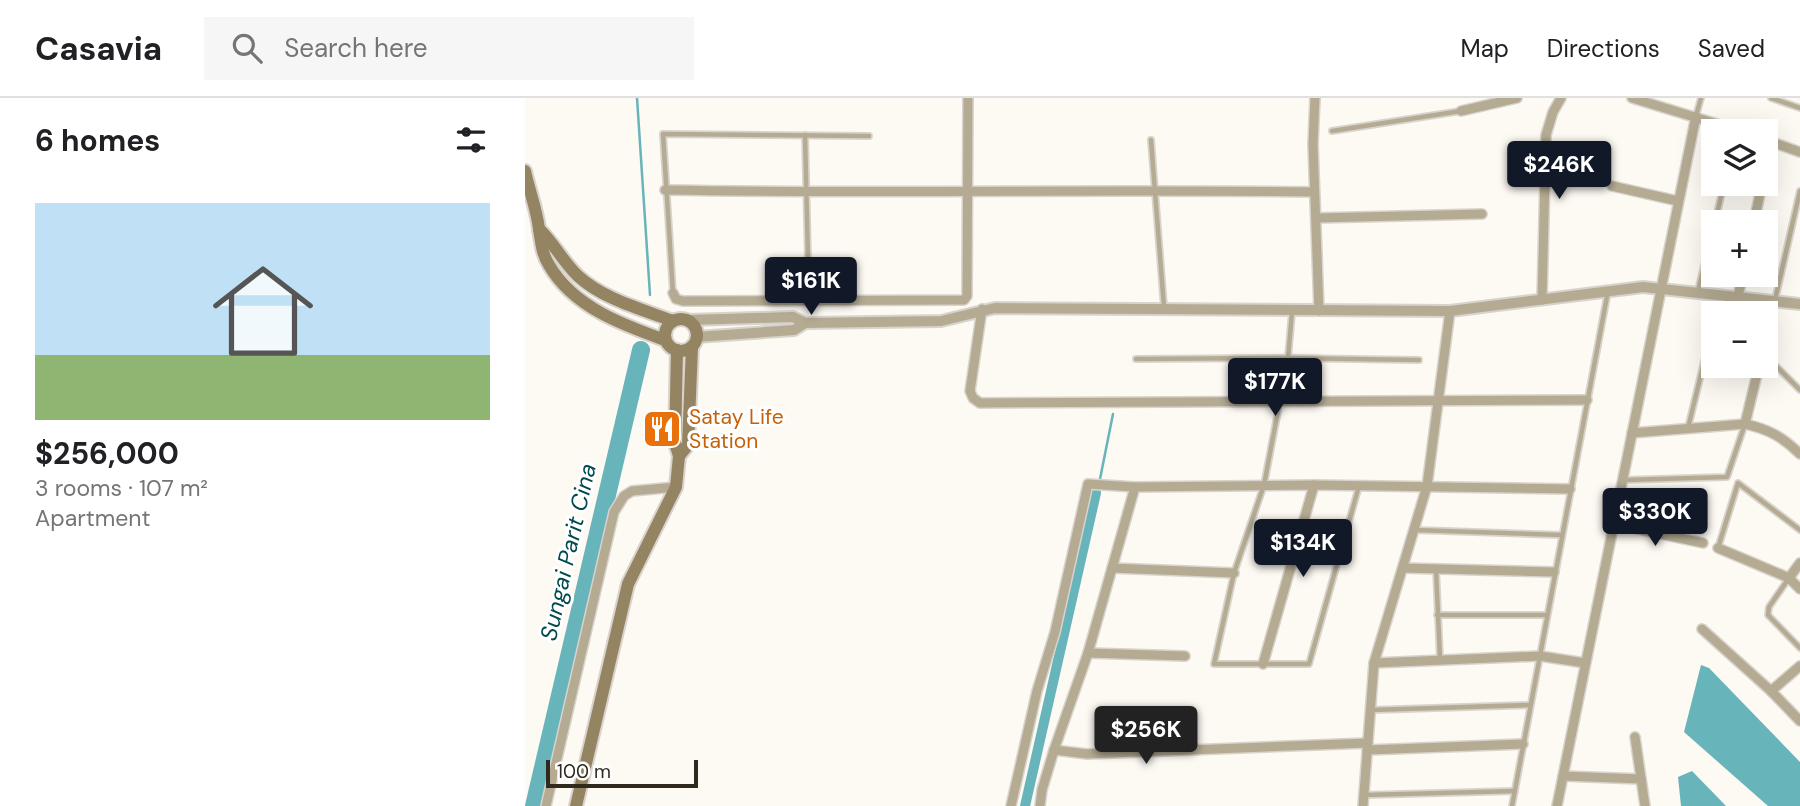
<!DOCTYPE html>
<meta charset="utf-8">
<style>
body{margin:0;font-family:"DM Sans",sans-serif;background:#f6f6f6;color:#202124;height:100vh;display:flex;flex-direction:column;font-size:26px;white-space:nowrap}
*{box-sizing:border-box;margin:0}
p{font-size:23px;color:#757577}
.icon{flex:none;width:38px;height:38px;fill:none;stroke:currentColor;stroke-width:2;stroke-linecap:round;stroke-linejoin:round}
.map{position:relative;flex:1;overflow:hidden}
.drawer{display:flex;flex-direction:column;background:#fff;width:525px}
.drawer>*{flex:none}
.fabs{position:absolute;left:1176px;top:21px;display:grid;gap:14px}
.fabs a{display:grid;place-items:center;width:77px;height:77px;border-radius:0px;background:#fff;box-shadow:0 7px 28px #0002;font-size:35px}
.scale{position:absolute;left:21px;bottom:18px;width:152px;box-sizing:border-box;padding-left:7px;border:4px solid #302a1e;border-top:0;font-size:19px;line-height:24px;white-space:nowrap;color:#302a1e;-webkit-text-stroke:5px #fff;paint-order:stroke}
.price{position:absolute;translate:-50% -60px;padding:0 16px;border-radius:7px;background:#111827;color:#fff;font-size:23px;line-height:46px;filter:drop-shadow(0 2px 4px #0008)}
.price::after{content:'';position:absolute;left:50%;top:42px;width:21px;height:16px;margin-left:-10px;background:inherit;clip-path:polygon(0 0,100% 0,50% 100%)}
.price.current{background:#222;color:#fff}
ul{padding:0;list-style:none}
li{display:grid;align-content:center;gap:14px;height:371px;padding:0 35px}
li+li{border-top:2px solid #e0e0e0}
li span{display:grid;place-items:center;height:217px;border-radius:0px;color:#555}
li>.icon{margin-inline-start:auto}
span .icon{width:126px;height:126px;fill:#fffc;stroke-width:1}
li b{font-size:30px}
h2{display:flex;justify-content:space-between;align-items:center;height:84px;padding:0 35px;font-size:30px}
header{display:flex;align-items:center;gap:42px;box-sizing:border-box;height:98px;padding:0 35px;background:#fff;border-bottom:2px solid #e0e0e0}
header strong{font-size:33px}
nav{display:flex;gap:38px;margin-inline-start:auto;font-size:24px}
.search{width:490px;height:63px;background:#f6f6f6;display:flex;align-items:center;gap:18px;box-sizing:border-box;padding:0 24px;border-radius:0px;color:#757577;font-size:26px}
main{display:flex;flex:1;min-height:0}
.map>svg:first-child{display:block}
.water{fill:#67b4ba}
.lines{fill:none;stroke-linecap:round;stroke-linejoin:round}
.stream{stroke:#67b4ba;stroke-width:2.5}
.canal{stroke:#67b4ba;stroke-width:10}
.river{stroke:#67b4ba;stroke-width:18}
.service-casing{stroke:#d8d4cd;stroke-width:8}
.minor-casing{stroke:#d8d4cd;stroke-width:12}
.tertiary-casing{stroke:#d8d4cd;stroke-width:14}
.secondary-casing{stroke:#d8d4cd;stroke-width:16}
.service{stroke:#b5ab93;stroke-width:4.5}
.minor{stroke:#b5ab93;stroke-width:9}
.tertiary{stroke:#b5ab93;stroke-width:10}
.secondary{stroke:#948462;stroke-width:12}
.labels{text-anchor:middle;stroke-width:6;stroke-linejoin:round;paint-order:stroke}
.food-label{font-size:21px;fill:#c56008;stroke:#fff;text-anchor:start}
.water-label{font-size:23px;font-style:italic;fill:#004a4f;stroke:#fff}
</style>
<header>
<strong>Casavia</strong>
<div class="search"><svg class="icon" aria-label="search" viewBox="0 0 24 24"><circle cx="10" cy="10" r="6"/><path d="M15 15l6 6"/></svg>Search here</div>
<nav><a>Map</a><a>Directions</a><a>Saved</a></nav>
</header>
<main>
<section class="drawer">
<h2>6 homes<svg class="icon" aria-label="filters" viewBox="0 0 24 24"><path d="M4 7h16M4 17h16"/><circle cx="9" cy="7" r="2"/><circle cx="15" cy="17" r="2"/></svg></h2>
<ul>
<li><span style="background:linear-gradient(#bfe0f5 70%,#8fb573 0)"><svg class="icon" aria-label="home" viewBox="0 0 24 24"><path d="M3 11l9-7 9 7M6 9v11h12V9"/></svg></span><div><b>$256,000</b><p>3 rooms · 107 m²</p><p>Apartment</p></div></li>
</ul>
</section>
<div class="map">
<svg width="1275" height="708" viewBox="0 0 1275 708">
<rect width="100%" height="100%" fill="#fdf9f3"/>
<g class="water">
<path d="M1176,567L1184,570L1275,664V708H1243L1159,634Z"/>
<path d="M1167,673L1201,708H1156L1153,679Z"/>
</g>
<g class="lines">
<g class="stream">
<path d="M112,0L125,197"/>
<path d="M575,381L588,316"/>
</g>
<path class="canal" d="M500,708L571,395"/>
<path class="river" d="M9,708L116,252"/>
<defs>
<g id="service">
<path d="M1246,0L1275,10"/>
<path d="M1171,18L1176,0"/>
<path d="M807,33L936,13"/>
<path d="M280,37L284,204"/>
<path d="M626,42L639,209"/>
<path d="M1190,124L1199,86"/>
<path d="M1173,193L1188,131"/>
<path d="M148,195L138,36L344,38"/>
<path d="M1250,202L1275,93"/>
<path d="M767,214L763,260L739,387L709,475L689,566H784L834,388"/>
<path d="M611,261L763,260L894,262"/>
<path d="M1251,268L1275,292"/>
<path d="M1163,330L1186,235L1188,236"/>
<path d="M1099,382L1202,379L1220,326"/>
<path d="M890,432L1037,437"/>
<path d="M1193,450L1213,385L1275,432"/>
<path d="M911,472L915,561"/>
<path d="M1264,480L1244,509L1243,517L1275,550"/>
<path d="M912,517H1021"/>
<path d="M846,612L1005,607"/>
<path d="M840,697L990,693"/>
<path d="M987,708L1083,193"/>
</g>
<g id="minor">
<path d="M790,0L788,46L794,213"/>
<path d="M1107,0L1215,33"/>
<path d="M936,13L992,0"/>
<path d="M1241,42L1275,54"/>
<path d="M1241,69L1246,44"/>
<path d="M1087,88L1153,103"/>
<path d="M140,92C357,96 573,91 789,94"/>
<path d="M791,120L957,116"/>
<path d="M1229,124L1237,86"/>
<path d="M148,195L151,201L158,203L439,202L442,198L443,0"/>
<path d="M1213,198L1218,177"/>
<path d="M1017,202L1021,37L1028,14L1036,0"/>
<path d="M457,211L445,293L448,300L455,305L1062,302"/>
<path d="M1220,326L1234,268"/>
<path d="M1107,335L1220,326C1243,331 1258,339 1275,356"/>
<path d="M610,389L563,555L660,558"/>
<path d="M1089,426L1178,445"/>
<path d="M1193,450L1264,480L1275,491"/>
<path d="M587,470L709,475"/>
<path d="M878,470L1029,474"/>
<path d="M1264,480L1275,465"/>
<path d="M1177,531L1246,593L1275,623"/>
<path d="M563,555L529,652L562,656L843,645"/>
<path d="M849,565L1015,558L1060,565"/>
<path d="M738,566L789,387"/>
<path d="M1246,593L1275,568"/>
<path d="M1110,639L1120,708"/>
<path d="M842,652L998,646"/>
<path d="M1038,678L1116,681"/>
<path d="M21,708L89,414L99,398L107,393L151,389"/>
<path d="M486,708L512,593L530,534L563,386L610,389L789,387L1045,391"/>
<path d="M515,708L517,692L529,652"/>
<path d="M838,708L849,565L902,388L925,213"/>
<path d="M1032,708L1171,18"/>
</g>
<g id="tertiary">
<path d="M163,222L268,219L280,225L416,223L470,210L925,213L1118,189L1275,206"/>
<path d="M172,239L269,232L280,225"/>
</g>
<g id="secondary">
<path d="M0,73C4,92 12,112 14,131C16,144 17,156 24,167C48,209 98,227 140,242"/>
<path d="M14,131C29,145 38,164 53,178C78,201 116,211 148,223"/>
<circle cx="156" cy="237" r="16"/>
<path d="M154,358L163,347L167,249"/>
<path d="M51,708L103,486L151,389L154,358L150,345L152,252"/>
</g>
</defs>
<use href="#service" class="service-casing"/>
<use href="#minor" class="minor-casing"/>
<use href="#tertiary" class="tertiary-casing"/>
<use href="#secondary" class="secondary-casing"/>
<use href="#service" class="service"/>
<use href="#minor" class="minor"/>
<use href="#tertiary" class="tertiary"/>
<use href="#secondary" class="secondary"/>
</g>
<defs>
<symbol id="restaurant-square" viewBox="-11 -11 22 22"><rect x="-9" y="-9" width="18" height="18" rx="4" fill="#e8710a" stroke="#fff"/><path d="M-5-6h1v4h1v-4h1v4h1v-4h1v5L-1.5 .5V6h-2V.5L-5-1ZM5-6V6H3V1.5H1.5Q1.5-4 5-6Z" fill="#fff"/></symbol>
</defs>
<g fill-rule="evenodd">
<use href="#restaurant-square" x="115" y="309" width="44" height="44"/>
</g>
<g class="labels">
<g class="food-label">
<text x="164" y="326">Satay Life<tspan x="164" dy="24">Station</tspan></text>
</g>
<g class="water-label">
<text transform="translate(43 454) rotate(-77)" y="8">Sungai Parit Cina</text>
</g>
</g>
</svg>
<div class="fabs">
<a><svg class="icon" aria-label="layers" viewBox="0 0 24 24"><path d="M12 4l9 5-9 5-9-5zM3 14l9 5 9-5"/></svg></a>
<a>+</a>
<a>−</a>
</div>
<div class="scale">100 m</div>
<b class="price" style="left:1034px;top:103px">$246K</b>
<b class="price" style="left:286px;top:219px">$161K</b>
<b class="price" style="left:750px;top:320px">$177K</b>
<b class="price" style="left:1130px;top:450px">$330K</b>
<b class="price" style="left:778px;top:481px">$134K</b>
<b class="price current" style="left:621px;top:668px">$256K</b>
</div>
</main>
